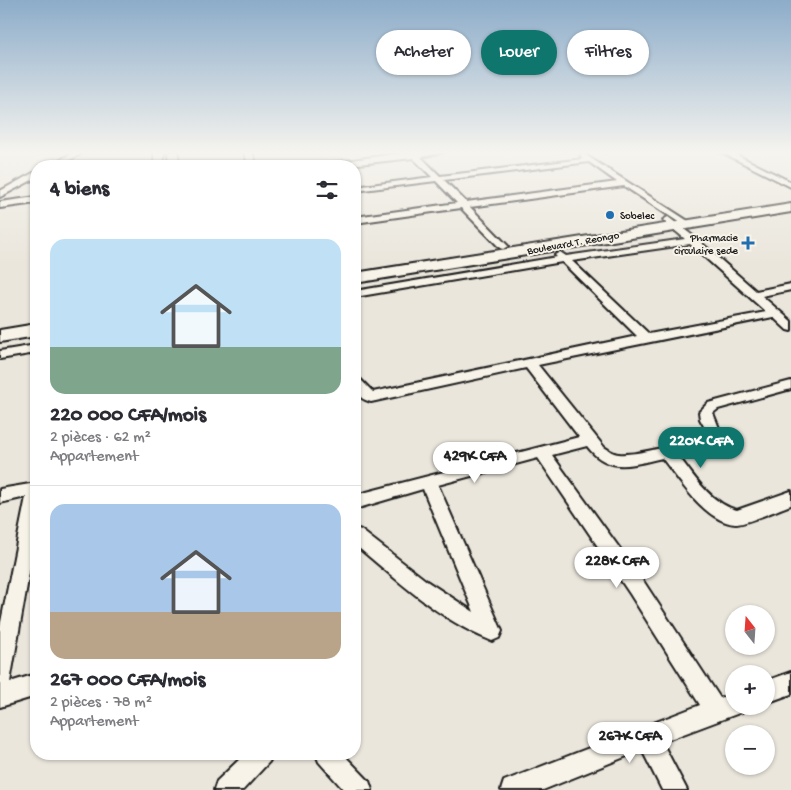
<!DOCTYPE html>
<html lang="fr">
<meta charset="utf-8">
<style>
body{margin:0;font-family:"Gochi Hand",sans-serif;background:#f7f7f7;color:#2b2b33;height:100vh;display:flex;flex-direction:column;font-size:19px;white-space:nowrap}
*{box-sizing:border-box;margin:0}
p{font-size:16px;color:#7c7c81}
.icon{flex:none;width:28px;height:28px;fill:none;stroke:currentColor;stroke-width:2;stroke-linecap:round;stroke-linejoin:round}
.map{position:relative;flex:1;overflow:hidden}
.sheet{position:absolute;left:30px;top:160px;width:331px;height:600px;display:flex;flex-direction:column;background:#fff;border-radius:20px;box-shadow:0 1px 4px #0004}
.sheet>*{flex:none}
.banner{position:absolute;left:376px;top:30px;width:339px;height:45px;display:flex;gap:10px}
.needle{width:32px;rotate:343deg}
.controls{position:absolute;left:725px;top:605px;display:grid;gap:10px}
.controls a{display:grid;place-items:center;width:50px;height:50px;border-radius:50%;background:#fff;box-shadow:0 1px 4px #0004;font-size:25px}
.price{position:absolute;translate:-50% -42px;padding:0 11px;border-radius:18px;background:#fff;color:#222;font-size:16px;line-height:32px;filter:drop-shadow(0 1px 2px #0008)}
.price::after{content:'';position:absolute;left:50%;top:30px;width:15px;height:11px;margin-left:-8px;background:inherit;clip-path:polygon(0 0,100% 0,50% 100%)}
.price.active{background:#0f766e;color:#fff}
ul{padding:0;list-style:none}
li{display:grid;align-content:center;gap:10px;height:265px;padding:0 20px}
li+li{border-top:1px solid #e1e1e2}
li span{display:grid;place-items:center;height:155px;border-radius:15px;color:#555}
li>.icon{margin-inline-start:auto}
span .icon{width:90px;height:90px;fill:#fffc;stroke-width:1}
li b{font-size:21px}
h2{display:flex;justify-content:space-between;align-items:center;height:60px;padding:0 20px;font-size:21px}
.chip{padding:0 18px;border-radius:22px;background:#fff;box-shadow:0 1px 4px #0004;font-size:18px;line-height:45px}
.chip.active{background:#0f766e;color:#fff}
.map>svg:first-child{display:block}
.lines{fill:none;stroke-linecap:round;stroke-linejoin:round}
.minor-casing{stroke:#1c1c1c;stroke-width:4}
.secondary-casing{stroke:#1c1c1c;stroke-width:3}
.trunk-casing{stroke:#1c1c1c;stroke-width:4}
.minor{fill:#f7f3e8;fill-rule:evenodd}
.secondary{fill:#f7f3e8;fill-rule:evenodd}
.trunk{fill:#f7f3e8;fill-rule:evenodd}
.poi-dot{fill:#1f6fb2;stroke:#f7f3e8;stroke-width:2}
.labels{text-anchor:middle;stroke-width:4;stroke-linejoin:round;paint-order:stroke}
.far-poi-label{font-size:11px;fill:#1c1c1c;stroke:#f7f3e8;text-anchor:start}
.far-street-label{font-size:11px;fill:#1c1c1c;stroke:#f7f3e8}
</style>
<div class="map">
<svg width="791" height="790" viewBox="0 0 791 790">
<rect width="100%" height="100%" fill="#eae6dc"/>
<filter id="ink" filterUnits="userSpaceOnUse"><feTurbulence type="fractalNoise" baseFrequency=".02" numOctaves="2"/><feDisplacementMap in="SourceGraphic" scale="10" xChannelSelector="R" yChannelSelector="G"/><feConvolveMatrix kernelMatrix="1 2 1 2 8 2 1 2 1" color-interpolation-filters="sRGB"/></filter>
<g filter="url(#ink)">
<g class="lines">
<defs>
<g id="minor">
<path d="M74,152H84L59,166H50Z"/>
<path d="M244,152H252L257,166H249Z"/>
<path d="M409,152H444L421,157L440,176L583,159L580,156L584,154L688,221L686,223H680L624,186L470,207L506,244L508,246L503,249L500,248L461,208L355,223V217L457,203L436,181L355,191V187L432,177L413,158L340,166H319L323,164ZM589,162L617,182L466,202L444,180Z"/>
<path d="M721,152H731L791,182V187Z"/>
<path d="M33,173H36V178L0,197V191Z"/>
<path d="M36,197V203L0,208V202Z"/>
<path d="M668,217L697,239L756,291L791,284V290L762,296L791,321V331L787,330L773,317L538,365L604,447C609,450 613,454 619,454C634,456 699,442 705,428L700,419L699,412L708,403L791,381V389L718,409L713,413L719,428C714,446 693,450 677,454C692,474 711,504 737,510L791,491V505C779,509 746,524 736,524C706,523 679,479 662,458C632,465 608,474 587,446L552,455L644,582L720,698L734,693V706H744L742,712L662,742L687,790H662L642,750L543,790H501L504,781L700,705L630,594L538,458L438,485L502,631L499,638L492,641C439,620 398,580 355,545V528L361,530L428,582L474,612L423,489L355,509V495L579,437L526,368L371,402C357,398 355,391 355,378L360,379L373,392L637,336L562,262L355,297V291L557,257L555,255L560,252L566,256L685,239L665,222L663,220ZM690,244L766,312L649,334L572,261Z"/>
<path d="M36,345V353L0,359V351Z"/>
<path d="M36,483V534L10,682L36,674V696L0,707V627L26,497L0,503V489Z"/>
<path d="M791,672V694L766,703V681Z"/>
<path d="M245,754H273L269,762L243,790H214L217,781Z"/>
<path d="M316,754H343L369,781L372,790H344L319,762Z"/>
</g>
<g id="secondary">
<rect x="154" y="152" width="10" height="14"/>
<path d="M168,152H178L179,166H169Z"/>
</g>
<g id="trunk">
<path d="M791,204V212L355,283V273Z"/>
<path d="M36,324V336L0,342V330Z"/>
</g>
</defs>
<use href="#minor" class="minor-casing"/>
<use href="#secondary" class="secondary-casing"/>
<use href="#trunk" class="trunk-casing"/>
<use href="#minor" class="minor"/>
<use href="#secondary" class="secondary"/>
<use href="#trunk" class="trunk"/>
</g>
</g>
<linearGradient id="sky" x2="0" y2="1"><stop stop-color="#8cacc9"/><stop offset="0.58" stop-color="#f6f4ef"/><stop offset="1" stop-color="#f6f4ef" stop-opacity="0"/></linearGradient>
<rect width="791" height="263" fill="url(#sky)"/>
<g class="poi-dot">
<circle cx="610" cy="215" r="5"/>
<path d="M745.5 235.5h5v5h5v5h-5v5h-5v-5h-5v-5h5z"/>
</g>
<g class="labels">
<g class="far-poi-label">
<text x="620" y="219">Sobelec</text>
<text x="738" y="241" text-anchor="end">Pharmacie<tspan x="738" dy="13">circulaire sede</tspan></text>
</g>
<g class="far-street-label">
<text transform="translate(573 242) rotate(-10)" y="4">Boulevard T. Reongo</text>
</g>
</g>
</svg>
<div class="controls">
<a><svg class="needle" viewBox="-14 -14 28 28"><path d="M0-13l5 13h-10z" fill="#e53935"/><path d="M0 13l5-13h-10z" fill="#7c7c81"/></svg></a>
<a>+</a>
<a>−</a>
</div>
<b class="price active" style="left:701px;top:469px">220K CFA</b>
<b class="price" style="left:475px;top:484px">429K CFA</b>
<b class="price" style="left:617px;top:589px">228K CFA</b>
<b class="price" style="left:630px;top:764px">267K CFA</b>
<div class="banner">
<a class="chip">Acheter</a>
<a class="chip active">Louer</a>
<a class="chip">Filtres</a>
</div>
<section class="sheet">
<h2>4 biens<svg class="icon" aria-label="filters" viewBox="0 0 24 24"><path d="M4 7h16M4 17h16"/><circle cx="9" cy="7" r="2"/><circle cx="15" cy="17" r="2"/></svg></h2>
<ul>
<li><span style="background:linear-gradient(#bfe0f5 70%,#7fa58c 0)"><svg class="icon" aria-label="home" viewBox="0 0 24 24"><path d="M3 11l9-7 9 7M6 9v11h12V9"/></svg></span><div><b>220 000 CFA/mois</b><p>2 pièces · 62 m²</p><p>Appartement</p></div></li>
<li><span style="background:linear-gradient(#a9c7e8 70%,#b9a48a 0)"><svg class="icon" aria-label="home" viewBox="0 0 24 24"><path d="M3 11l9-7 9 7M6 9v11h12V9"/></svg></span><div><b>267 000 CFA/mois</b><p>2 pièces · 78 m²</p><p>Appartement</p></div></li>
</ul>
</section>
</div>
